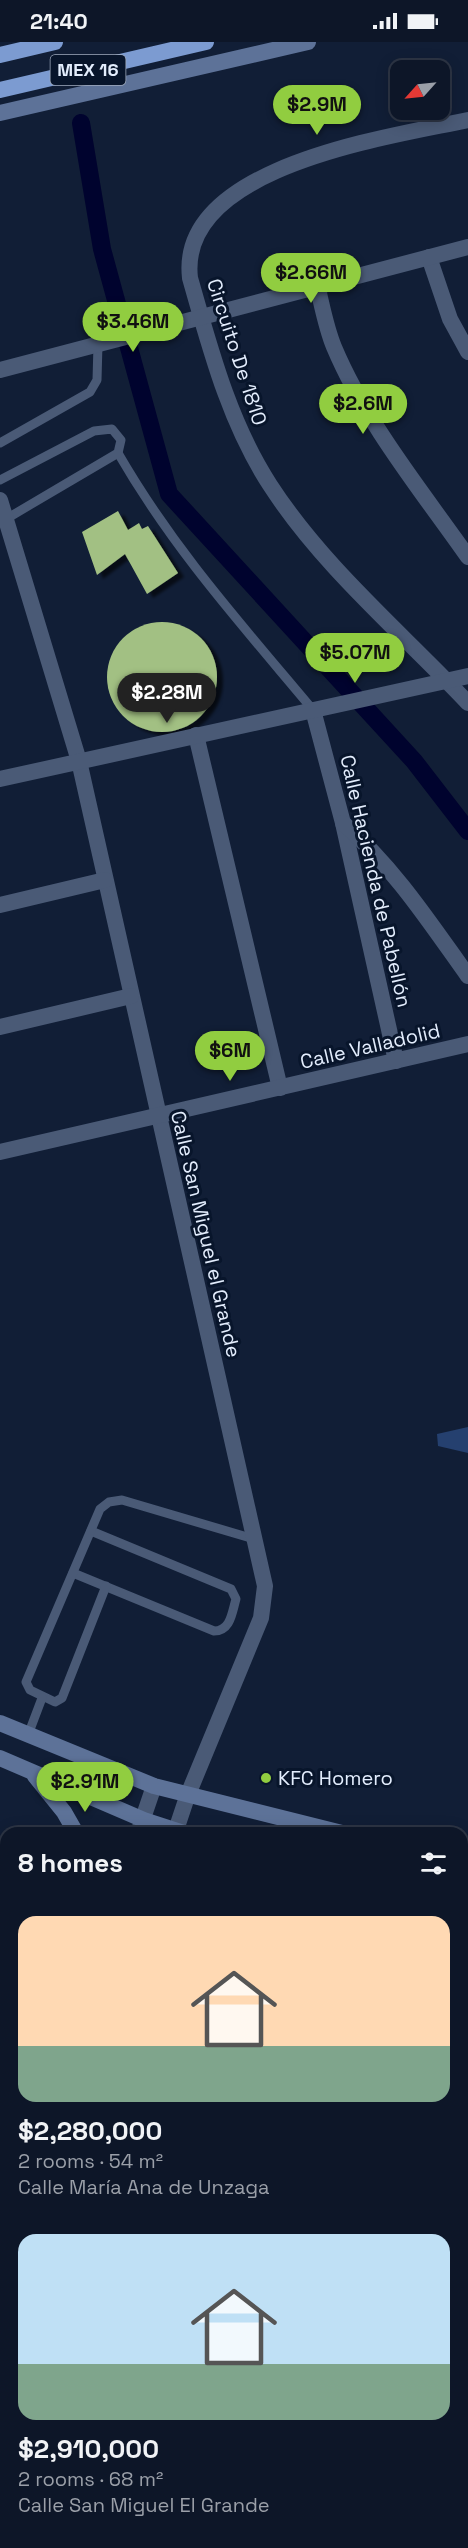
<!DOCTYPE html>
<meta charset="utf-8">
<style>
body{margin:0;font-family:"Space Grotesk",sans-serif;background:#161f30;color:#f1f3f6;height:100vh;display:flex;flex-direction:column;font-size:22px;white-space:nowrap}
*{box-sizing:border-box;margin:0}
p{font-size:20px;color:#9a9fa8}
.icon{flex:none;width:33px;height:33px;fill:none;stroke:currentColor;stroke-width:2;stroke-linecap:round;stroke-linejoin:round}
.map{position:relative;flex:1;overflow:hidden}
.sheet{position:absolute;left:0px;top:1785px;width:468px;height:722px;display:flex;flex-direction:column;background:#0d1628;border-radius:18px 18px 0 0;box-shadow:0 3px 15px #0003,0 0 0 2px #2d3545}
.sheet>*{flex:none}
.needle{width:39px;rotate:243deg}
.buttons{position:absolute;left:390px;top:18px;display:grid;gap:12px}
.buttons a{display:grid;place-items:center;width:60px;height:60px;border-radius:12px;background:#0d1628;box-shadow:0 3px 15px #0003,0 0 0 2px #2d3545;font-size:30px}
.price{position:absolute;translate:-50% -51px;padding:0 14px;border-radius:21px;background:#91cd40;color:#111;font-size:20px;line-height:39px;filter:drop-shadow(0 2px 3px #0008)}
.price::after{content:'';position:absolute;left:50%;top:36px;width:18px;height:14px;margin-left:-9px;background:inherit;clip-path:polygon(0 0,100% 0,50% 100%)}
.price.on{background:#222;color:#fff}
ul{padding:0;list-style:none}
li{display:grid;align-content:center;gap:12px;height:318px;padding:0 18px}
li span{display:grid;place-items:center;height:186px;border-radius:18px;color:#555}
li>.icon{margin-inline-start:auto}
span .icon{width:108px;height:108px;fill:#fffc;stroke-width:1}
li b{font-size:26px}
h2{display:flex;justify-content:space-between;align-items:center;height:72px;padding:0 18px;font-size:26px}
.status{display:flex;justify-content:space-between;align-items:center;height:42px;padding:0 30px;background:#0d1628;direction:ltr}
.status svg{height:16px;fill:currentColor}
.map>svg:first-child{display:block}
.green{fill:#25406f}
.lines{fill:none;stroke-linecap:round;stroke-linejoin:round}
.canal{stroke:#00032e;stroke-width:18}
.building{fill:#a2c083;filter:url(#shadow)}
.service{stroke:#4a5a76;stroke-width:9}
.minor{stroke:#4a5a76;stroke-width:16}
.tertiary{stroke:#4a5a76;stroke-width:16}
.secondary{stroke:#5d7298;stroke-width:16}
.trunk{stroke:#7c9bd1;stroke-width:16}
.poi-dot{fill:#91cd40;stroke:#08152b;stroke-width:2}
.labels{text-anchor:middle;stroke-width:6;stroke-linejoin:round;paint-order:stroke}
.shield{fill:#08152b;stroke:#a1acbe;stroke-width:1.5}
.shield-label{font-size:18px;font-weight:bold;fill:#e3edfd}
.street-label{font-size:20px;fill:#e3edfd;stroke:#08152b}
.poi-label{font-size:20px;fill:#e3edfd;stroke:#08152b;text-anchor:start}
</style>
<div class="status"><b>21:40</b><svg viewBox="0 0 49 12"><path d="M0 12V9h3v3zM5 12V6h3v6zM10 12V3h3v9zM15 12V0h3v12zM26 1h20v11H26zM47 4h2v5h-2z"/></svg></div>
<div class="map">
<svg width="468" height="2506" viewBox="0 0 468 2506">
<defs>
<filter id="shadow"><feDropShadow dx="6" dy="4" stdDeviation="1.5" flood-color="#0009"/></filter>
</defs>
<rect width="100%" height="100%" fill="#111e36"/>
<path class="green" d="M468,1385V1411L438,1404L437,1392Z"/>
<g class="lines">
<path class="canal" d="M81,81L102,207L169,452L414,719L468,789"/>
</g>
<g class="building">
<path d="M118,469L128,488L139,481L142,487L148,484L178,531L147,552L125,512L97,533L82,490Z"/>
<circle cx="162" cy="635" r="55"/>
<path d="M462,2138L468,2139L463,2177H462Z"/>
</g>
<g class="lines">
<g class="service">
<path d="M0,401L90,350L97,338L98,302"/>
<path d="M118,411C174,508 242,583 313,668"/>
<path d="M0,438L94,389L112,387L121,398L118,411L6,477"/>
<path d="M73,1531L214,1589C231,1589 232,1570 236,1557L231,1547L91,1489"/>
<path d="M106,1544L62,1656L55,1660L30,1648L26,1640L100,1467L109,1460L122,1458L254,1497"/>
<path d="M28,1693L42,1656"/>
<path d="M462,1923L468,1924"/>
<path d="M462,1954L468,1955"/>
<path d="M462,2130L468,2131"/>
<path d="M462,2362L468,2321"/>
<path d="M462,2368L468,2373"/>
</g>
<g class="minor">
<path d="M468,78C390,95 177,124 190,236C210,306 229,380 270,443C323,525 401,590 468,661"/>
<path d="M429,215L450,277L468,310"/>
<path d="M317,243C322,263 326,286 334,305C366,381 421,448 468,515"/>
<path d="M0,328L468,205"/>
<path d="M0,458L79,719L265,1544L261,1576L187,1755"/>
<path d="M313,668L343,781L396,1019"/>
<path d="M196,693L280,1046"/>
<path d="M0,737L468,634"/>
<path d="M343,781C394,826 428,878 468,934"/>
<path d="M0,863L105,838"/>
<path d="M0,985L131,954"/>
<path d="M0,1110L468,1002"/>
</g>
<g class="tertiary">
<path d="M138,1791L154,1744"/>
<path d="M175,1791L187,1755"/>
<path d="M0,2116L6,2102"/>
<path d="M0,2209L6,2195"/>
</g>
<g class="secondary">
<path d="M0,71L308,0"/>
<path d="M0,1681L154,1744L342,1791"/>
<path d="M0,1716L144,1778L184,1791"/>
<path d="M35,1734L64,1770L76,1791"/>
<path d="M462,1819L468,1820"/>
<path d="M462,1851L468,1852"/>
</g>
<g class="trunk">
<path d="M0,13L55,0"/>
<path d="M0,48L206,0"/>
</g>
</g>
<circle class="poi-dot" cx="266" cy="1736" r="6"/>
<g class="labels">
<rect class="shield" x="50.5" y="13" width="75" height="30" rx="4.5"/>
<g class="shield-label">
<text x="88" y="34">MEX 16</text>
</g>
<g class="street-label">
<text transform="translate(237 310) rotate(72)" y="7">Circuito De 1810</text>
<text transform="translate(376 839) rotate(77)" y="7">Calle Hacienda de Pabellón</text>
<text transform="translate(370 1004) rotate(-13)" y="7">Calle Valladolid</text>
<text transform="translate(206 1192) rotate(77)" y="7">Calle San Miguel el Grande</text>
</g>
<g class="poi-label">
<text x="278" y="1743">KFC Homero</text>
</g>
</g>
</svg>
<div class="buttons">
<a><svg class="needle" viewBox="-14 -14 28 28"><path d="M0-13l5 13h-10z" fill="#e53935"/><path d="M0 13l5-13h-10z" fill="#9a9fa8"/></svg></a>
</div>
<b class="price" style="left:317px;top:94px">$2.9M</b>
<b class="price" style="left:311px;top:262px">$2.66M</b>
<b class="price" style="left:133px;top:311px">$3.46M</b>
<b class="price" style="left:363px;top:393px">$2.6M</b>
<b class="price" style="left:355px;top:642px">$5.07M</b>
<b class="price on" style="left:167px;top:682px">$2.28M</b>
<b class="price" style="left:230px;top:1040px">$6M</b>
<b class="price" style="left:85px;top:1771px">$2.91M</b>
<section class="sheet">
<h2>8 homes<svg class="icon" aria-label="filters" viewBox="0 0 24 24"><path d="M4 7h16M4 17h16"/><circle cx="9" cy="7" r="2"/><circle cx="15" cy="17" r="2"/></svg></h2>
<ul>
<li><span style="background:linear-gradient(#ffd9b3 70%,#7fa58c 0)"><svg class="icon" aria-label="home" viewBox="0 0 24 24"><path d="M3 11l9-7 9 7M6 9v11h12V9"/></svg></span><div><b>$2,280,000</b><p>2 rooms · 54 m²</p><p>Calle María Ana de Unzaga</p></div></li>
<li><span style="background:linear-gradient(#bfe0f5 70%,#7fa58c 0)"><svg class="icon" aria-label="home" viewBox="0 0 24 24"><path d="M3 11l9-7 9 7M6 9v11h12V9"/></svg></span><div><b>$2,910,000</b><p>2 rooms · 68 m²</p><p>Calle San Miguel El Grande</p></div></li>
</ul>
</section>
</div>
